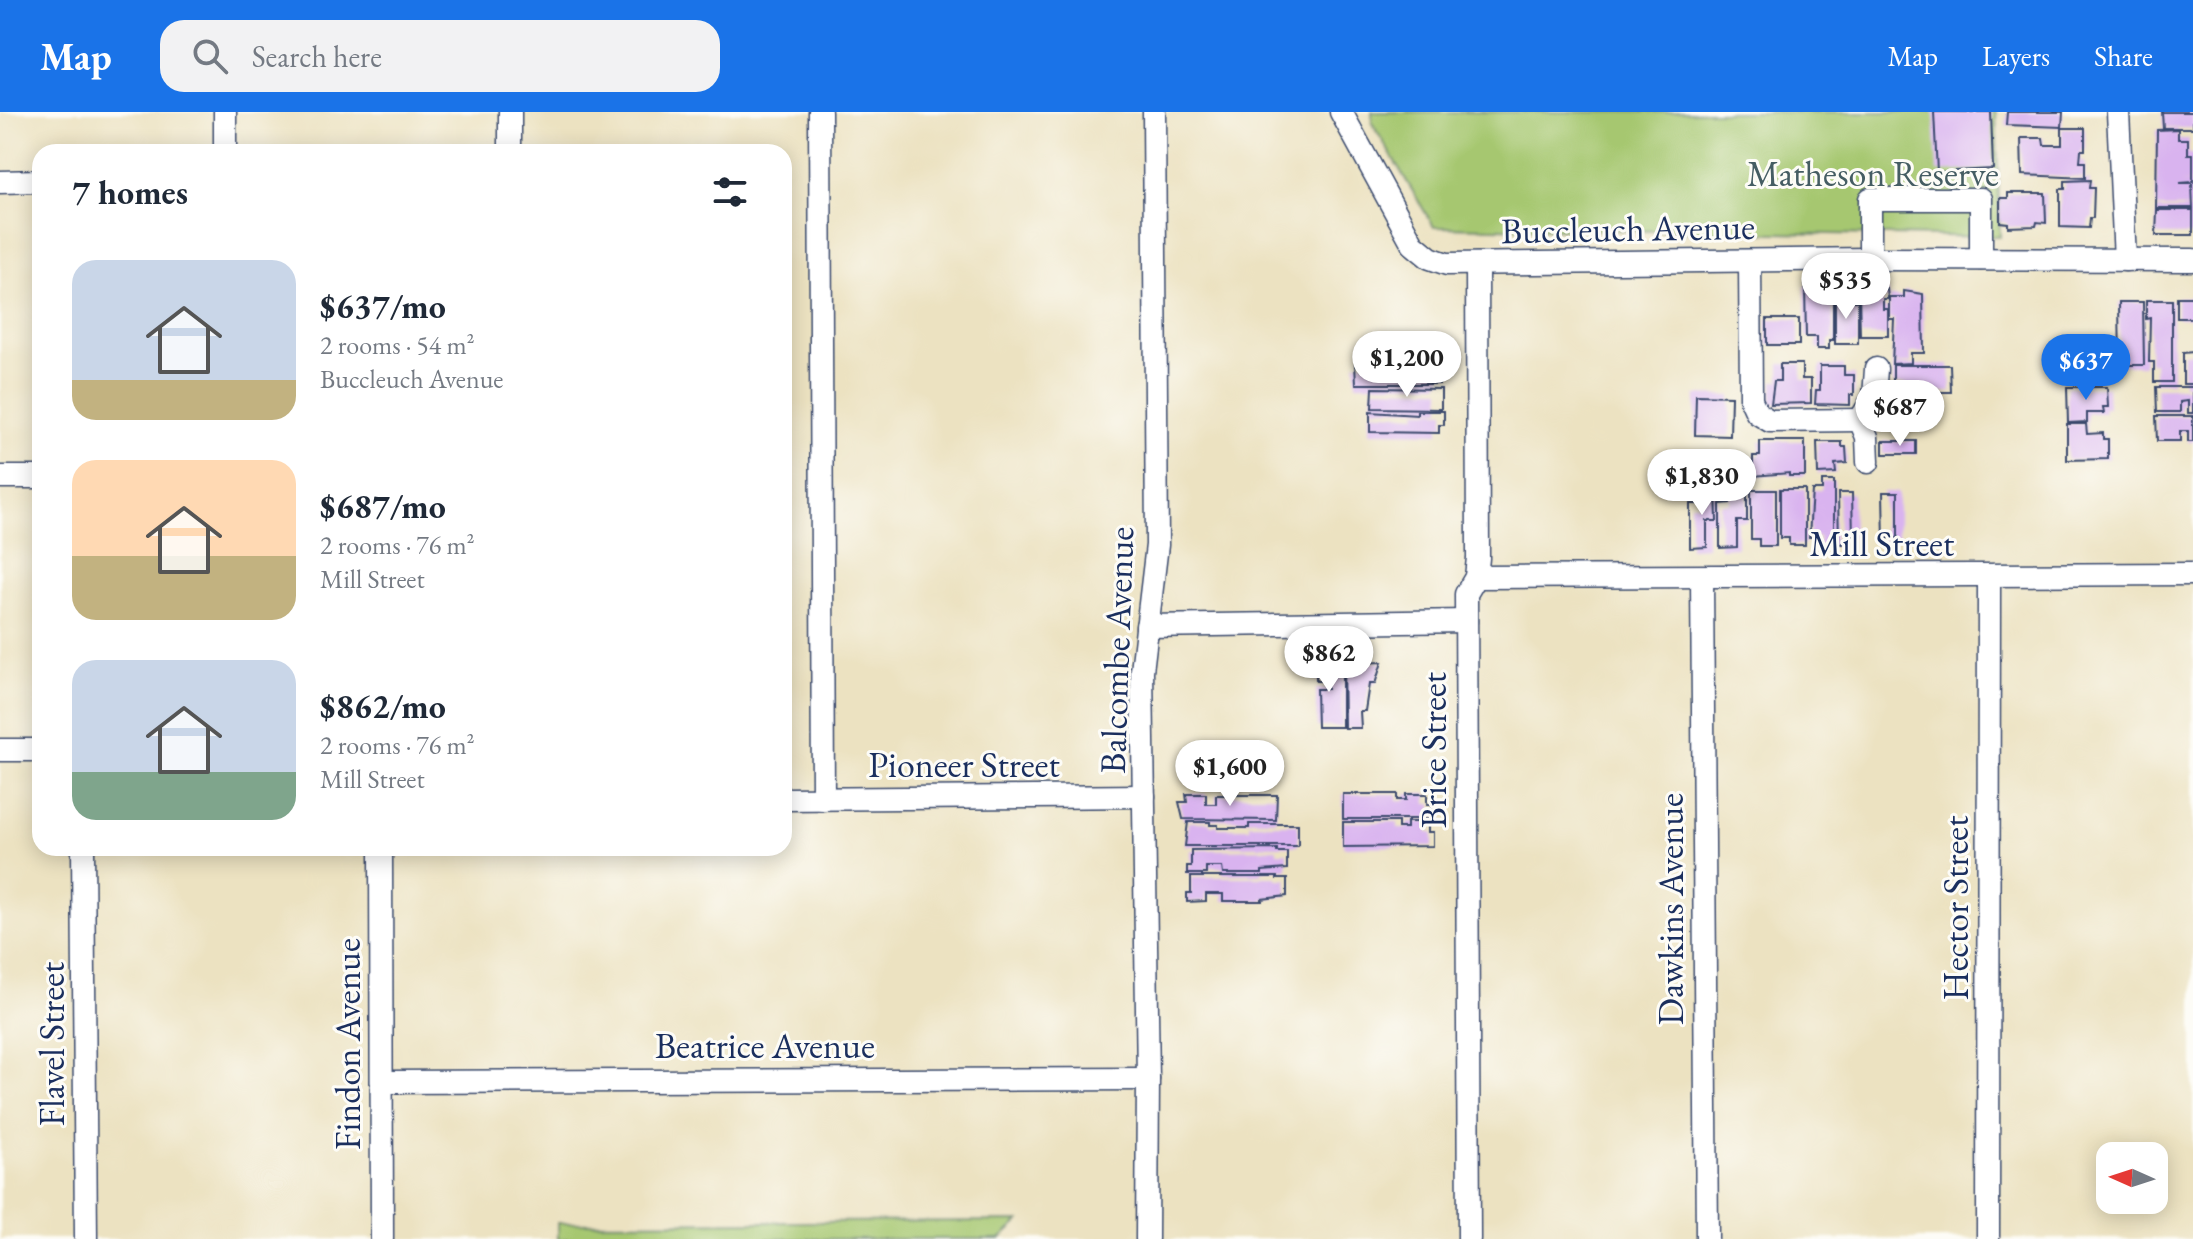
<!DOCTYPE html>
<meta charset="utf-8">
<style>
body{margin:0;font-family:"EB Garamond",serif;background:#f2f2f3;color:#1f2937;height:100vh;display:flex;flex-direction:column;font-size:30px;white-space:nowrap}
*{box-sizing:border-box;margin:0}
p{font-size:26px;color:#747a83}
.icon{flex:none;width:44px;height:44px;fill:none;stroke:currentColor;stroke-width:2;stroke-linecap:round;stroke-linejoin:round}
.map{position:relative;flex:1;overflow:hidden}
.sheet{position:absolute;left:32px;top:32px;width:760px;height:712px;display:flex;flex-direction:column;background:#fff;border-radius:24px;box-shadow:0 4px 20px #0003}
.sheet>*{flex:none}
.needle{width:52px;rotate:273deg}
.buttons{position:absolute;left:2096px;top:1030px;display:grid;gap:16px}
.buttons a{display:grid;place-items:center;width:72px;height:72px;border-radius:16px;background:#fff;box-shadow:0 4px 20px #0003;font-size:40px}
.price{position:absolute;translate:-50% -68px;padding:0 18px;border-radius:28px;background:#fff;color:#222;font-size:26px;line-height:52px;filter:drop-shadow(0 2px 4px #0008)}
.price::after{content:'';position:absolute;left:50%;top:48px;width:24px;height:18px;margin-left:-12px;background:inherit;clip-path:polygon(0 0,100% 0,50% 100%)}
.price.selected{background:#1a73e8;color:#fff}
ul{padding:0;list-style:none}
li{display:flex;align-items:center;gap:24px;height:200px;padding:0 40px}
li span{display:grid;place-items:center;flex:none;width:224px;height:160px;border-radius:24px;color:#555}
li>.icon{margin-inline-start:auto}
span .icon{width:96px;height:96px;fill:#fffc;stroke-width:1}
li b{font-size:34px}
h2{display:flex;justify-content:space-between;align-items:center;height:96px;padding:0 40px;font-size:34px}
header{display:flex;align-items:center;gap:48px;box-sizing:border-box;height:112px;padding:0 40px;background:#1a73e8;color:#fff}
header strong{font-size:38px}
nav{display:flex;gap:44px;margin-inline-start:auto;font-size:28px}
.search{width:560px;height:72px;background:#f2f2f3;display:flex;align-items:center;gap:20px;box-sizing:border-box;padding:0 28px;border-radius:24px;color:#747a83;font-size:30px}
.map>svg:first-child{display:block}
.green{fill:#a6c76f;stroke:#607b66;stroke-width:2}
.building{fill:#d9b3ef}
.lines{fill:none;stroke-linecap:round;stroke-linejoin:round}
.minor-casing{stroke:#3a4a6d;stroke-width:25}
.minor{stroke:#fff;stroke-width:22}
.labels{text-anchor:middle;stroke-width:6;stroke-linejoin:round;paint-order:stroke}
.park-label{font-size:36px;fill:#455d63;stroke:#fdfcf7}
.street-label{font-size:36px;fill:#1b2f5e;stroke:#fdfcf7}
</style>
<header>
<strong>Map</strong>
<div class="search"><svg class="icon" aria-label="search" viewBox="0 0 24 24"><circle cx="10" cy="10" r="6"/><path d="M15 15l6 6"/></svg>Search here</div>
<nav><a>Map</a><a>Layers</a><a>Share</a></nav>
</header>
<div class="map">
<svg width="2193" height="1127" viewBox="0 0 2193 1127">
<rect width="100%" height="100%" fill="#fdfcf7"/>
<filter id="ink" filterUnits="userSpaceOnUse"><feTurbulence type="fractalNoise" baseFrequency=".0125" numOctaves="2"/><feDisplacementMap in="SourceGraphic" scale="16" xChannelSelector="R" yChannelSelector="G"/><feConvolveMatrix kernelMatrix="1 2 1 2 8 2 1 2 1" color-interpolation-filters="sRGB"/></filter>
<filter id="wash" filterUnits="userSpaceOnUse"><feTurbulence type="fractalNoise" baseFrequency=".006" numOctaves="4" result="noise"/><feDisplacementMap in="SourceGraphic" scale="32" xChannelSelector="R" yChannelSelector="G"/><feGaussianBlur stdDeviation="1.8" result="paint"/><feColorMatrix in="noise" values="0 0 0 0 0 0 0 0 0 0 0 0 0 0 0 0 0 1.4 0 .05"/><feComposite in="paint" operator="in"/></filter>
<g filter="url(#wash)">
<rect width="100%" height="100%" fill="#ece2c1"/>
<g class="green">
<path d="M1372,0H1996L2000,125L1434,115L1372,11Z"/>
<path d="M1020,1109L1000,1127H558V1111Z"/>
</g>
<g id="blocks">
<g class="building">
<path d="M1934,0H1991L1993,57L1937,60Z"/>
<path d="M2007,0H2063L2062,15L2006,13Z"/>
<path d="M2162,0H2193V16H2163Z"/>
<path d="M2062,16H2085V38H2081L2080,50H2085V66L2022,63L2021,26H2043L2044,33H2062Z"/>
<path d="M2178,17V27H2188V42H2193V70L2180,71H2192L2193,96H2156L2157,18Z"/>
<path d="M2090,68L2089,76H2094L2093,106H2090L2089,116L2060,115V77H2065V69Z"/>
<path d="M2008,81H2045L2046,111L2037,110L2036,114L2008,115V111L2000,110V86H2008Z"/>
<path d="M2157,98H2193V123H2156Z"/>
<path d="M1805,174H1825V185H1833V228H1829V237H1817V225H1806Z"/>
<path d="M1859,177H1887L1888,187H1883V197H1888V224H1860Z"/>
<path d="M1904,179L1923,182L1924,241H1911V251L1892,252L1894,207H1889V185H1904Z"/>
<path d="M1848,181L1849,189H1858V232H1835V188L1839,187V182Z"/>
<rect x="2177" y="185" width="16" height="21"/>
<path d="M2146,188H2172V270H2154V250H2149L2150,206L2146,207Z"/>
<path d="M2119,190H2143L2144,253H2120Z"/>
<rect x="1767" y="207" width="32" height="26"/>
<path d="M1436,221L1437,231L1442,230L1443,244L1410,248L1409,243L1365,246L1364,229Z"/>
<path d="M2193,240V272H2183V241Z"/>
<path d="M1411,250H1435V257H1442V269H1439V272H1356L1355,251H1400L1401,257H1411Z"/>
<path d="M1780,252H1802V267H1811V291L1771,292L1774,269H1780Z"/>
<path d="M1893,253H1950L1951,280H1904L1905,272H1893Z"/>
<path d="M1820,254H1844V263H1854V283H1850V293L1815,292L1816,278H1820Z"/>
<path d="M2067,275H2107L2108,295H2103L2104,301H2087V310L2068,311Z"/>
<path d="M2156,275H2193V301H2188V289L2180,290V300H2157Z"/>
<path d="M1373,276L1441,277V297L1372,296Z"/>
<path d="M1696,283L1731,284L1730,324L1695,323Z"/>
<path d="M1417,299H1444V313H1439V321L1370,320V300L1417,303Z"/>
<path d="M2156,304H2193V330H2188V319H2180V329H2157Z"/>
<path d="M2067,312H2086L2087,322L2103,321V327H2108V347L2067,348Z"/>
<path d="M1760,329H1805V364H1789V361L1753,364V344H1760Z"/>
<rect x="1883" y="329" width="33" height="13"/>
<path d="M1817,330H1842V335H1846L1847,351L1835,352L1836,361L1818,362Z"/>
<path d="M1822,369H1834V434H1819V425H1809L1812,378H1822Z"/>
<path d="M1716,376L1717,409H1707V435L1690,436V392H1699V377Z"/>
<path d="M1747,376V409H1737V435L1720,436V392L1730,391V377Z"/>
<path d="M1780,377H1805V433H1789V426H1780Z"/>
<path d="M1751,378H1776V434H1759V427H1751Z"/>
<path d="M1883,380H1898V426H1888V431H1884Z"/>
<path d="M1838,381H1852L1853,426H1843V432H1839Z"/>
<path d="M1361,545V551L1382,550L1375,572H1369L1365,599H1360L1361,616H1344L1343,546Z"/>
<path d="M1316,548H1332V551H1342V615H1317L1316,577H1327V569H1316Z"/>
<path d="M1186,682H1206V692H1216V683H1277L1276,708L1183,707L1179,690H1187Z"/>
<path d="M1343,682H1397V688H1406V682H1427V692H1432V707H1343Z"/>
<path d="M1188,710H1210V713H1218V716H1249V712H1298V734H1185Z"/>
<path d="M1343,710H1398V716H1407V710H1428V720H1433V734L1343,735Z"/>
<path d="M1277,737V740H1287V757L1262,759V762H1223L1222,755H1206V762H1187V754H1191V738Z"/>
<path d="M1191,765H1277V767H1287V784L1262,787V789H1223V782H1206V789L1187,790V781H1191Z"/>
</g>
</g>
</g>
<g filter="url(#ink)">
<use href="#blocks" fill-opacity="0" stroke="#3a4a6d" stroke-width="2"/>
<g class="lines">
<defs>
<g id="minor">
<path d="M510,0V40"/>
<path d="M820,0L823,687"/>
<path d="M1341,0L1413,132L1430,146L1447,152L1870,147L2193,148"/>
<path d="M2118,0L2125,148"/>
<path d="M225,40V0"/>
<path d="M0,70L40,69"/>
<path d="M1870,147V87H1981V147"/>
<path d="M1750,149L1751,288L1757,301L1770,309L1860,308"/>
<path d="M1868,350L1867,325L1860,308L1874,285L1876,257"/>
<path d="M0,365H40"/>
<path d="M1476,465L2193,462"/>
<path d="M1702,466L1707,1127"/>
<path d="M1147,514L1466,509"/>
<path d="M0,638H40"/>
<path d="M784,687L1144,684"/>
<path d="M83,736L86,1127"/>
<path d="M381,736L382,1127"/>
<path d="M382,970L1148,967"/>
<path d="M1147,1127L1148,967L1142,559L1157,433L1154,0"/>
<path d="M1469,1127L1466,482L1476,465L1478,446L1477,152"/>
<path d="M1988,1127L1989,464"/>
</g>
</defs>
<use href="#minor" class="minor-casing"/>
<use href="#minor" class="minor"/>
</g>
</g>
<g class="labels">
<g class="park-label">
<text x="1873" y="74">Matheson Reserve</text>
</g>
<g class="street-label">
<text transform="translate(1628 116) rotate(-1)" y="13">Buccleuch Avenue</text>
<text x="1882" y="444">Mill Street</text>
<text transform="translate(1116 538) rotate(-88)" y="13">Balcombe Avenue</text>
<text transform="translate(1433 638) rotate(-90)" y="13">Brice Street</text>
<text x="964" y="665">Pioneer Street</text>
<text transform="translate(1955 796) rotate(-90)" y="13">Hector Street</text>
<text transform="translate(1670 797) rotate(-90)" y="13">Dawkins Avenue</text>
<text transform="translate(51 932) rotate(-90)" y="13">Flavel Street</text>
<text transform="translate(347 932) rotate(-90)" y="13">Findon Avenue</text>
<text x="765" y="946">Beatrice Avenue</text>
</g>
</g>
</svg>
<div class="buttons">
<a><svg class="needle" viewBox="-14 -14 28 28"><path d="M0-13l5 13h-10z" fill="#e53935"/><path d="M0 13l5-13h-10z" fill="#747a83"/></svg></a>
</div>
<b class="price" style="left:1846px;top:209px">$535</b>
<b class="price" style="left:1407px;top:287px">$1,200</b>
<b class="price selected" style="left:2086px;top:290px">$637</b>
<b class="price" style="left:1900px;top:336px">$687</b>
<b class="price" style="left:1702px;top:405px">$1,830</b>
<b class="price" style="left:1329px;top:582px">$862</b>
<b class="price" style="left:1230px;top:696px">$1,600</b>
<section class="sheet">
<h2>7 homes<svg class="icon" aria-label="filters" viewBox="0 0 24 24"><path d="M4 7h16M4 17h16"/><circle cx="9" cy="7" r="2"/><circle cx="15" cy="17" r="2"/></svg></h2>
<ul>
<li><span style="background:linear-gradient(#c9d6e8 75%,#c2b280 0)"><svg class="icon" aria-label="home" viewBox="0 0 24 24"><path d="M3 11l9-7 9 7M6 9v11h12V9"/></svg></span><div><b>$637/mo</b><p>2 rooms · 54 m²</p><p>Buccleuch Avenue</p></div></li>
<li><span style="background:linear-gradient(#ffd9b3 60%,#c2b280 0)"><svg class="icon" aria-label="home" viewBox="0 0 24 24"><path d="M3 11l9-7 9 7M6 9v11h12V9"/></svg></span><div><b>$687/mo</b><p>2 rooms · 76 m²</p><p>Mill Street</p></div></li>
<li><span style="background:linear-gradient(#c9d6e8 70%,#7fa58c 0)"><svg class="icon" aria-label="home" viewBox="0 0 24 24"><path d="M3 11l9-7 9 7M6 9v11h12V9"/></svg></span><div><b>$862/mo</b><p>2 rooms · 76 m²</p><p>Mill Street</p></div></li>
</ul>
</section>
</div>
